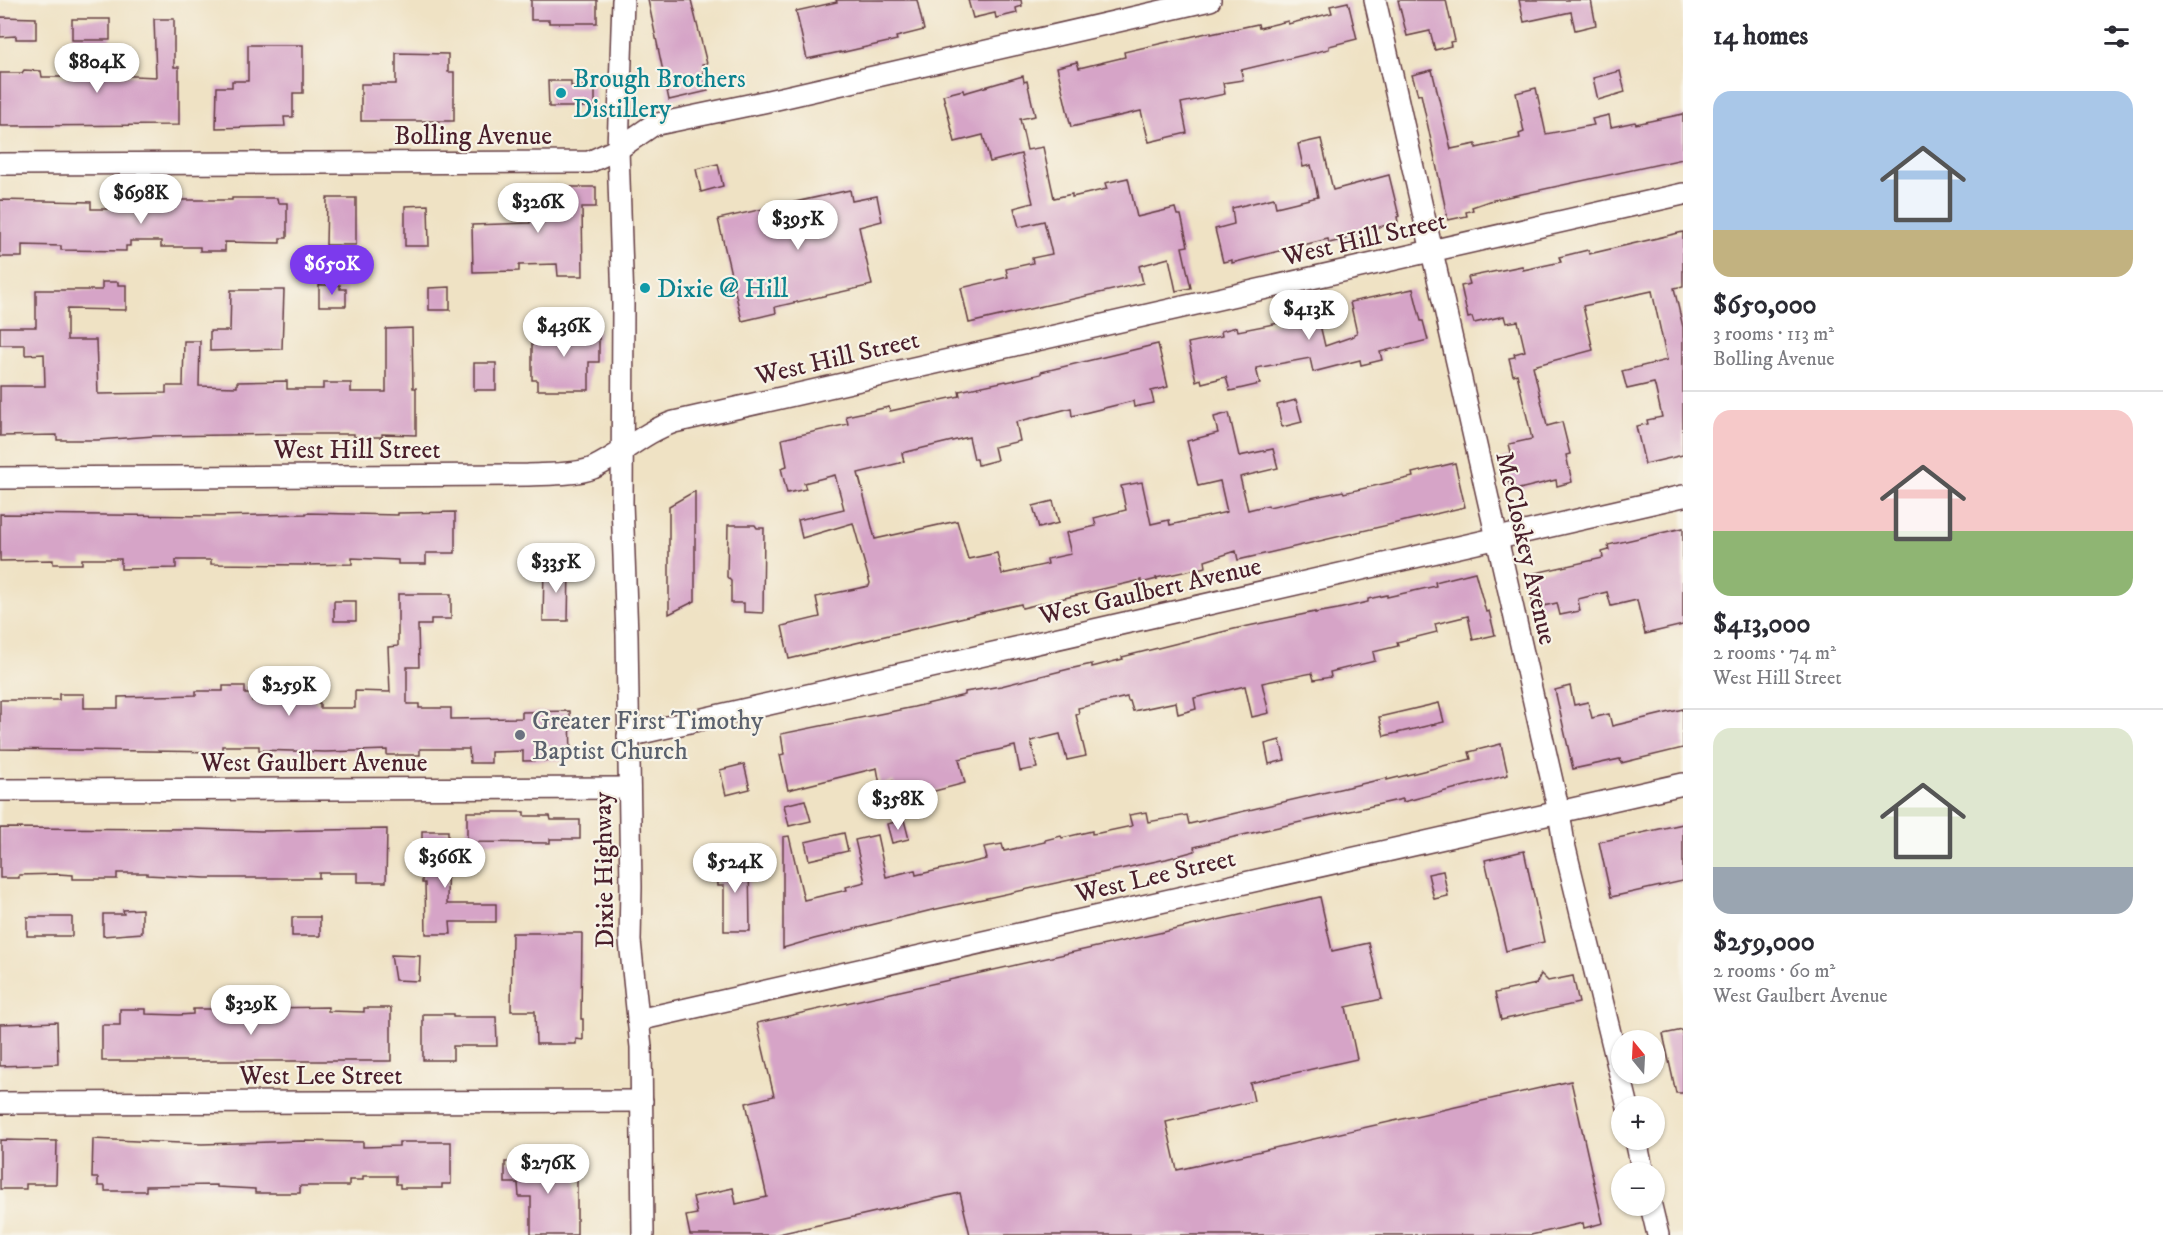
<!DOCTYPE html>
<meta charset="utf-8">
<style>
body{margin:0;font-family:"IM FELL DW Pica",serif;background:#f2f2f3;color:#2b2b33;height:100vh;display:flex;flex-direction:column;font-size:22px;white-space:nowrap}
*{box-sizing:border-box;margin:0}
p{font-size:20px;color:#7c7c81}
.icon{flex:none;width:33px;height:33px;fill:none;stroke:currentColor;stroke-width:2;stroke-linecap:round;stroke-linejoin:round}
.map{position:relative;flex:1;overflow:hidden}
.details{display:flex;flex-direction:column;background:#fff;width:480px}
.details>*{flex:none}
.needle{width:39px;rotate:342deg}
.fabs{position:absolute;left:1611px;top:1030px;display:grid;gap:12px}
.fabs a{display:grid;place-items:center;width:54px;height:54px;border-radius:50%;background:#fff;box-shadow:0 2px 4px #0004;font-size:30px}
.price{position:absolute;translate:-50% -51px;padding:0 14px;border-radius:21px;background:#fff;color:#222;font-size:20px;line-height:39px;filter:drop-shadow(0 2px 3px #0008)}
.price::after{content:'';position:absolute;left:50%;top:36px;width:18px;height:14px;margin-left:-9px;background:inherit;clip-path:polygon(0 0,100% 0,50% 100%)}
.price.active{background:#7c3aed;color:#fff}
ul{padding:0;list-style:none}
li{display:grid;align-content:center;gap:12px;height:318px;padding:0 30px}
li+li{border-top:2px solid #e1e1e2}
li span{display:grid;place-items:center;height:186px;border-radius:18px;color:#555}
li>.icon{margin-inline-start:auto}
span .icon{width:108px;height:108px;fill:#fffc;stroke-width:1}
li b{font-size:26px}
h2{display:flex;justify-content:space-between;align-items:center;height:72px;padding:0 30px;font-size:26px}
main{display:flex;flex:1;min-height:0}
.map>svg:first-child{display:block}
.building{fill:#d6a4c7}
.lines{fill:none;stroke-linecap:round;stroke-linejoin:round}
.minor-casing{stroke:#633c42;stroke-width:24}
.minor{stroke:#fff;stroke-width:21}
.culture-dot{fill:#0f9aa8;stroke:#f7f3e8;stroke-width:2}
.worship-dot{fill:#6b7280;stroke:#f7f3e8;stroke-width:2}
.labels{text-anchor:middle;stroke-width:4.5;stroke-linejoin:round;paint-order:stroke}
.culture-label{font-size:26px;fill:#0d838f;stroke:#f7f3e8;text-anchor:start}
.street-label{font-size:26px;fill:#4a1f2b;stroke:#f7f3e8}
.worship-label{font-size:26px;fill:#5b616d;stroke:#f7f3e8;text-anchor:start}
</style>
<main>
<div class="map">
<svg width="1683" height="1235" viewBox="0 0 1683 1235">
<rect width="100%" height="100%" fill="#f7f3e8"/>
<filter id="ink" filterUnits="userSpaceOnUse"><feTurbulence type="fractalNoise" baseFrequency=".0167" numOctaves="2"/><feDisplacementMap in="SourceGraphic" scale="12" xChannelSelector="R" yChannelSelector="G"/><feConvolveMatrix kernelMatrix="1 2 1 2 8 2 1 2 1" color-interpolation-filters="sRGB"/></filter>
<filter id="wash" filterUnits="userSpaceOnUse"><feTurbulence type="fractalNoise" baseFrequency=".008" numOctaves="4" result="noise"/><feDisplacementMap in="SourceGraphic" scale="24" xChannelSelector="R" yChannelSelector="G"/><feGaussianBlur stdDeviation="1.35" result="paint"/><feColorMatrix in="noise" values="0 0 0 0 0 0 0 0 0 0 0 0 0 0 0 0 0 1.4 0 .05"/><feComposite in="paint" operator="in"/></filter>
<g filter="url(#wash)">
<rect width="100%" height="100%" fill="#efe2c4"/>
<g id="blocks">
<g class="building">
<path d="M531,0H597V23H549V20H531Z"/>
<path d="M648,0H691L707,64L702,65L708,91L669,100Z"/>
<path d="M836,0H917L924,30L896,37L897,40L840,53V52L807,59L796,11L837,2Z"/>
<path d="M968,0H1021L1022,6L1016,8L1017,13L996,18L995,13L973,18Z"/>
<path d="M1398,0H1446L1455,41L1450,42L1451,46L1435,50L1430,31L1407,36Z"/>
<path d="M1519,0H1591L1596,25L1575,30L1571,12L1524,22Z"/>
<path d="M1348,2L1357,39L1329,46V49L1241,70L1243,80L1223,83L1225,94L1181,103L1187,133L1149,142L1141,111L1071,127L1057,67L1077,62L1079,68L1125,57L1124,52L1211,32V34L1258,24L1259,28L1288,21V24L1332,13L1330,6Z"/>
<path d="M0,17L36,18V39H16V36L0,37Z"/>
<rect x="72" y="19" width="38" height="21"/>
<path d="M154,19H174V67H179V125L0,126V73H22L24,70L41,71L42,77H72L90,74L156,77Z"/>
<path d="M248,45H303V93H293V117H284L285,126L216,128L217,87H232V81H248Z"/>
<path d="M396,53L448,54V72H454V121H361V84H396Z"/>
<path d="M1432,70L1451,149L1476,144V148L1520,138L1519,134L1524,132L1516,93L1536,88L1546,134L1594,125L1592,119L1609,115L1611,127L1635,122L1636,124L1683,114V159L1489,201L1472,207L1473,210L1466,212L1467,216L1448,220L1421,94L1418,95L1412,75Z"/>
<path d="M1620,71L1625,92L1598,100L1593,78Z"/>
<path d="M1023,76L1024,82L1027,81L1035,116L1020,119L1027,150L1043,147L1054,198L1072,194V197L1107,189L1105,183L1128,178L1137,217L1175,208L1177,215H1181L1188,246L1182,247L1191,288L1176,291L1169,258L1139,266L1143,283L969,323L961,288L1008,277L1006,269L1033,263L1032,258L1052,254L1044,221L1019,227L1014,208L1033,203L1021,154L990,162L983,135L955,142L943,95L963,90L964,93Z"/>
<path d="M548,81H571V86H595V107H549Z"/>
<path d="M1321,139L1333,190L1389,175L1399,216L1397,217L1398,222L1346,236V239L1329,243L1328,239L1291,248L1232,263V260L1223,262L1215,229L1234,224L1232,208L1274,198L1276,207L1318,197L1311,165L1303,167L1298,144Z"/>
<path d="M718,164L723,186L701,192L696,169Z"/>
<path d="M529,187H596V207H582L583,276H558L557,264L519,265V271L473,272L472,225L530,223Z"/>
<path d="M850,190L852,201L877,196L882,221L859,227L872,285L775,307L776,313L742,321L718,219Z"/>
<path d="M232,198H277L278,203H287V238H280V243L225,242V251H200V247H161V241H130V246H126V251L61,250V246L22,245V257H0V200L91,202V209H147L150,207V200H232Z"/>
<path d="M327,198H356V245H326Z"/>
<path d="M428,205L429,246H405V206Z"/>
<path d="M1683,232V286L1674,288L1683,327V455L1645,464L1636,426L1648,424L1647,420L1662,417L1655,386L1654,383L1627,389L1622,371L1667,360L1652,291L1583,306L1593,350L1533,366L1547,426L1562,422L1570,454L1566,455L1572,482L1557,486L1556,480L1511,491L1503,458L1512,456L1509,444L1532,439L1517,374L1513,375L1509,358L1515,357L1514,354L1525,351L1518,321L1506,323L1504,316L1474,323L1472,317L1468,318L1461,286L1470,284L1468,277L1522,266L1523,270L1561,262L1559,257L1588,250L1589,254Z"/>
<path d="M102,282H118V285H126V310L67,309V340H96L98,394L166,393V386H183L184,341H200L199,386L237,387V382L287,381V389H323V383H351V392H386V329L412,328L413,388H416V435L382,434V437H354V434H292L154,436L97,440H57V435L0,436V386H45L44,354L25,355V345H0V327H36V290H102Z"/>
<path d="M319,285H340V289H346V306H319Z"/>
<path d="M450,287V310H429V288Z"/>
<path d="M1413,289L1421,321H1423L1428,340L1380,352L1382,360L1361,365L1360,360L1313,372L1310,358L1256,368L1260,384L1230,391L1226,377L1202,383L1201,379L1196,381L1188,343L1222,336L1221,331L1237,327L1238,331L1279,323L1278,317L1293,314L1294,318L1317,312L1325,346L1354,336V334L1357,333L1350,302Z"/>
<path d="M231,290H284L282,349L210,351V331H230Z"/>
<path d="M532,330H599V362H589V390H537V380H532Z"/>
<path d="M1158,344L1168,387L1151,391L1154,403L1134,407L1133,401L1072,416L1071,408L1016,422L1020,441L994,447L997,460L978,465L977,459H974L969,437L902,453L904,462L858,473L875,539L957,521L968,559L997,553L1002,574L1048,564L1047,559L1071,554L1066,533L1096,526L1094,518L1126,510L1121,486L1142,482L1151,524L1169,520L1170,525L1227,512L1220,481L1198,486L1187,441L1218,433L1214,417L1229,413L1239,456L1273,449L1278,468L1240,477L1248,510L1268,505L1269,507L1343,491L1344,493L1413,477L1412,473L1455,463L1465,507L1238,560L1236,551L1205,561L1206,567L1156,578L1157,579L1141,583V580L1022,608L1021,604L985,612L789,659L782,626L820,617L816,597L869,586L870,583L853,523L802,538L798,520L844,509L835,475L804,483L806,489L787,493L781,468L787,466L782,439L848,424L846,416L889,407L890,411L960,396L959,391L1006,381L1007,382L1041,374V372Z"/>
<rect x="474" y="363" width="22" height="27"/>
<path d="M1296,400L1302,422L1282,427L1277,405Z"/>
<path d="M695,491V601L669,614V506Z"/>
<path d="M1053,501L1059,523L1039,528L1033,506Z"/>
<path d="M455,512V553H426V564H398V560L352,558V564L306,565L211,564V560H176V568L121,569V559H82V564H53V560L0,561V514L214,516L306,514V513L398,515V513Z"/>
<path d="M728,525H755L757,528H764L763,613L744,612V603H731V581L727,577Z"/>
<path d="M1683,528V625L1645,634L1637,600L1611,606L1607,592L1578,599L1580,611L1560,615L1557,603L1534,608L1526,575L1603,558L1602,552L1609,550L1608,545Z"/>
<path d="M544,567L569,568L568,621H543Z"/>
<path d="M1475,572L1486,612L1489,611L1495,635L1473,640L1468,616L1435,624L1437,632L1397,642L1398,646L1373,652L1375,661L1330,672L1331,677L1314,680L1312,673L1262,683L1269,713L1252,717L1245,686L1194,698L1196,709L1178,714L1176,702L1133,711L1130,701H1128L1127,697L1078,708L1079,714L1076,715L1086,756L1067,760L1060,734L1031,741L1037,768L1020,771L1015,746L959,759L965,783L931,792L932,796L899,804L893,781L880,785L877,768L788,790L780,755L784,754L781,734L914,707L965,695V692L1001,686L1069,669L1092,664V667L1123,659L1122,657L1234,629L1315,612V613L1338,609L1368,602V599L1387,595V597L1436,586L1435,582Z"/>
<path d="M398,594H451V619H431V625H418L419,667H407V704H419V708H451V719L522,718V712L570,711L571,760L523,761V751L491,752V763H470L469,749H420V755H387V750L325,752L259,750V746H222V752L0,749V700H59V694H84V708H118V697L196,695V691H223V686H245V694H252V701H291V691H315V703H320V708H355V691L390,692L388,647L398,646Z"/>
<rect x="334" y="601" width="22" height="20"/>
<path d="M1570,686L1574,705L1588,702L1592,718L1609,714L1612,726L1683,709V748L1621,763L1620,759L1573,769L1555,690Z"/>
<path d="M1439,703L1444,722L1384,736L1379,717Z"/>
<path d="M1280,740L1285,760L1269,764L1265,744Z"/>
<path d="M1501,744L1508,775L1403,802V799L1234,837L1194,847L1195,851L1166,859L932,910L814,939L783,948V837L789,836L804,900L847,890L846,887L865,882L855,840L877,835L886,877L915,870L916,875L987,859L984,847L1002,844L1004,851L1045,842V840L1061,836L1062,838L1092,831V834L1099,833L1132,826L1129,815L1146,812L1148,822L1187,815L1189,824L1387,778V780L1471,759L1469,752Z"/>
<path d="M744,764L750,789L726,795L720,770Z"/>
<path d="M805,800L811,821L789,826L784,805Z"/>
<path d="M467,812H524V816H550L551,820H580V839H550V843L467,842Z"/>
<path d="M904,820L909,839L892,843L887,824Z"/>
<path d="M1683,824V881L1611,897L1599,842Z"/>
<path d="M0,828L194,829L261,831L387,829L386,882H358V873H319V878H206L147,875V873H117V879H73V875L58,874L19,875V878H0Z"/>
<path d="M422,831H448L447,904H496V922H450L451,934H426L425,883H422Z"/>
<path d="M844,833L848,851L809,860L805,842Z"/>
<path d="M1524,851L1544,942L1506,951L1485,860Z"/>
<path d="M717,860H749L750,931H724V886H718Z"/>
<path d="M1443,871L1448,896L1434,899L1428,874Z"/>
<path d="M1320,897L1332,951L1369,943L1382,999L1346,1007L1357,1059L1250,1083L1254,1101L1166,1122L1177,1170L1571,1081L1603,1223L1584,1228L1583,1223L1531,1235H970L960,1193L774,1235H690L686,1216L697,1214L693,1197L733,1188L736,1204L767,1197L746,1103L774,1096L757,1023Z"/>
<path d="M142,909V933L103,936V914H124L123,910Z"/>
<rect x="27" y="917" width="45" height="19"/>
<rect x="292" y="917" width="28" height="19"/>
<path d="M512,933H582L581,1019H583V1040L576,1039V1044H536L535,1011H511Z"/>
<path d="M391,955L420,956L419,981L395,980Z"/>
<path d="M1541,974L1548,981L1573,976L1579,1003L1501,1020L1495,993L1536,984Z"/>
<path d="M270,1006V1008L328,1007V1011L364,1012V1008H391V1061H102V1025H120V1009H146V1014L179,1015L193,1014V1009H249V1007Z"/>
<path d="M423,1014H453V1017H496L497,1046H453V1060H423Z"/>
<path d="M57,1022L58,1064L0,1066V1024Z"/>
<path d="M1683,1030V1093H1676L1663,1034Z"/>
<path d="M93,1139L202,1144L301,1141L363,1142V1147L399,1146V1142H451V1184H442V1188H400V1184H396V1176H363V1180H349V1186H300V1193H255V1189L217,1187V1185L146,1186V1191H105V1186H98V1178H92Z"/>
<path d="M0,1140L57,1141L56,1184H26V1189H0Z"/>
<path d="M505,1162H577V1235H531V1197H519L518,1183H505Z"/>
</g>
</g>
</g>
<g filter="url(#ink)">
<use href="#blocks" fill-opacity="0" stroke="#633c42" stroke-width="1.5"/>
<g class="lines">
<defs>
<g id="minor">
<path d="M623,0L618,149L623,304L622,503L627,635L631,887L630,941L641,1047L643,1235"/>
<path d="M1375,0L1559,812L1564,844L1628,1107"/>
<path d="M0,164L589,162L618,149L653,125L768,101L1210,0"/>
<path d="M0,478L528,475C546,474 576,475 593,468C621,455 644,432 674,422L1683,194"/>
<path d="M628,736L1683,496"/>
<path d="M0,790L629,788"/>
<path d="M638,1020L1683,784"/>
<path d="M0,1103L642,1101"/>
<path d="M1636,1140L1643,1173"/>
<path d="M1651,1206L1658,1235"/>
</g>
</defs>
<use href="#minor" class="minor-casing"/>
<use href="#minor" class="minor"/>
</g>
</g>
<g class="culture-dot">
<circle cx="561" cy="93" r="6"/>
<circle cx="645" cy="288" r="6"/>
</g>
<circle class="worship-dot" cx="520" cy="735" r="6"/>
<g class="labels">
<g class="culture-label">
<text x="573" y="87">Brough Brothers<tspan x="573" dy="30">Distillery</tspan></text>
<text x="657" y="297">Dixie @ Hill</text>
</g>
<g class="street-label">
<text x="473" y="144">Bolling Avenue</text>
<text transform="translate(1364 238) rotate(-13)" y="9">West Hill Street</text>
<text transform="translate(837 357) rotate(-13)" y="9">West Hill Street</text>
<text x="357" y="458">West Hill Street</text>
<text transform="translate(1527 548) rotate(77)" y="9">McCloskey Avenue</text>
<text transform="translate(1150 590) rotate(-13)" y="9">West Gaulbert Avenue</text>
<text x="314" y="771">West Gaulbert Avenue</text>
<text transform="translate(603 870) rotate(-91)" y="9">Dixie Highway</text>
<text transform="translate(1155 875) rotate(-13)" y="9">West Lee Street</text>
<text x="321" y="1084">West Lee Street</text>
</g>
<g class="worship-label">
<text x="532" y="729">Greater First Timothy<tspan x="532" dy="30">Baptist Church</tspan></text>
</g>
</g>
</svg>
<div class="fabs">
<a><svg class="needle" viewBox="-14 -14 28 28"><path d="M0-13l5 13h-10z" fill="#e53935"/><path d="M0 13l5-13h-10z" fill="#7c7c81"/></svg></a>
<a>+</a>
<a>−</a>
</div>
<b class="price" style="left:97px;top:94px">$804K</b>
<b class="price" style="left:141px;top:225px">$698K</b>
<b class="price" style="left:538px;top:234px">$326K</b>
<b class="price" style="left:798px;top:251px">$395K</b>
<b class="price active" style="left:332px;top:296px">$650K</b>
<b class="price" style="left:1309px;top:341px">$413K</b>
<b class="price" style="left:564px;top:358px">$436K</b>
<b class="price" style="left:556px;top:594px">$335K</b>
<b class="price" style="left:289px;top:717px">$259K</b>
<b class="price" style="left:898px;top:831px">$358K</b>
<b class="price" style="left:445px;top:889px">$366K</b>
<b class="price" style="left:735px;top:894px">$524K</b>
<b class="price" style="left:251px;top:1036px">$329K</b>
<b class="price" style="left:548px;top:1195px">$276K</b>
</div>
<section class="details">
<h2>14 homes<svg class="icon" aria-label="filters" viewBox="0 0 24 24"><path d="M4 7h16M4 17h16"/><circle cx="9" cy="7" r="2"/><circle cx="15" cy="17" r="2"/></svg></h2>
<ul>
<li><span style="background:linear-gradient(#a9c7e8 75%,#c2b280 0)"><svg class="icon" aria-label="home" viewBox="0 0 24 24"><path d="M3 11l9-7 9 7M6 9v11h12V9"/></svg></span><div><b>$650,000</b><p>3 rooms · 113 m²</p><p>Bolling Avenue</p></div></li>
<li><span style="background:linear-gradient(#f6c9c9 65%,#8fb573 0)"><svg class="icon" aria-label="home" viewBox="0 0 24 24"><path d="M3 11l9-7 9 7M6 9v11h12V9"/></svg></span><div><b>$413,000</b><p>2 rooms · 74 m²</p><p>West Hill Street</p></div></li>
<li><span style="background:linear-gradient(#dfe7d0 75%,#9aa5b1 0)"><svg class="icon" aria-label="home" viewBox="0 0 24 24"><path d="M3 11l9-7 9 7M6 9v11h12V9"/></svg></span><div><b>$259,000</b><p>2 rooms · 60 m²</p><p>West Gaulbert Avenue</p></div></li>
</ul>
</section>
</main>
